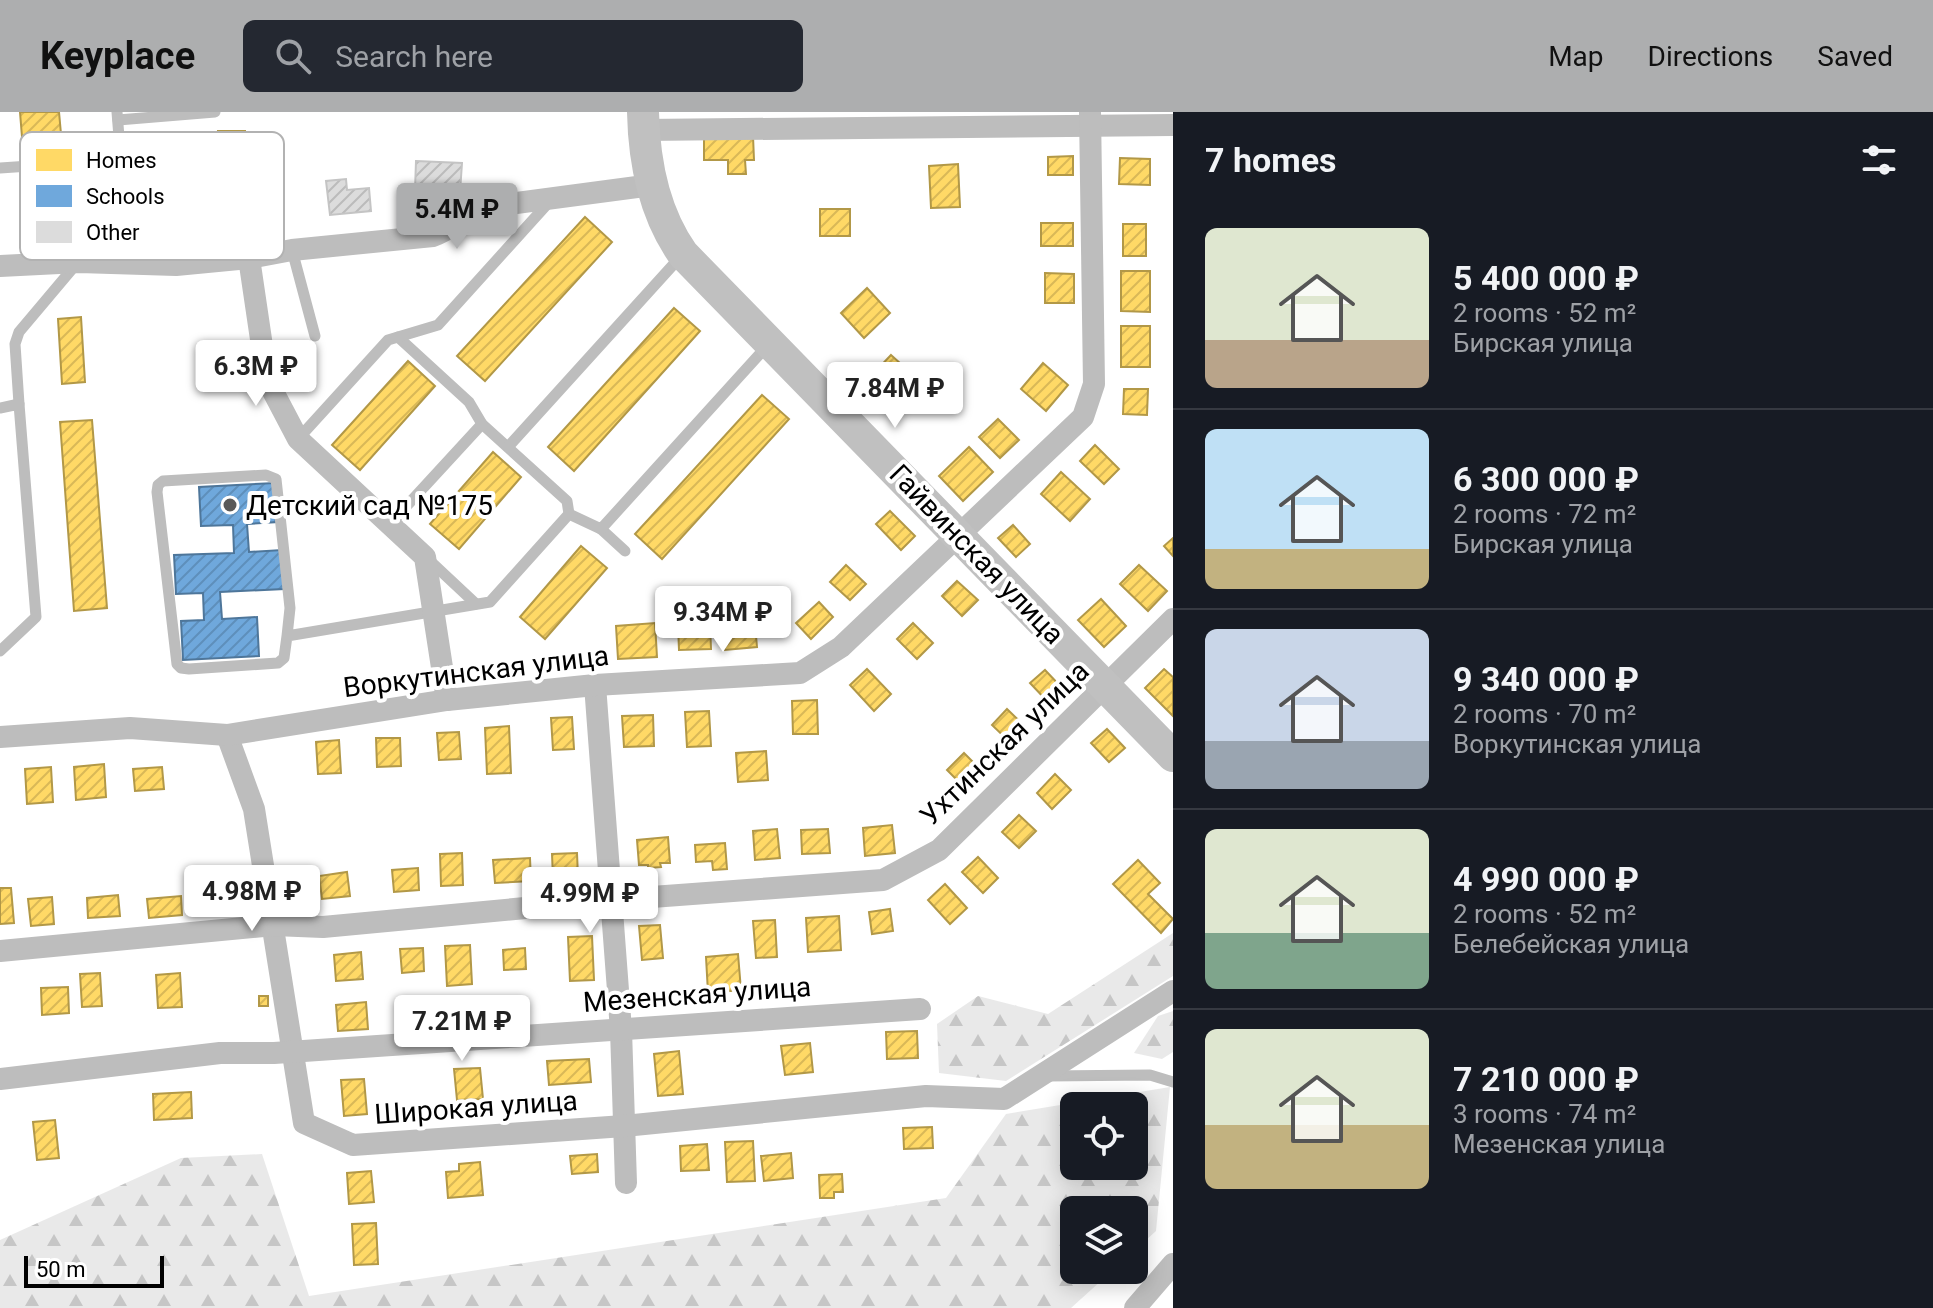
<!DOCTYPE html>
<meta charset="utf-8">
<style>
body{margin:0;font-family:Roboto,sans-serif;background:#242831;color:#f1f3f6;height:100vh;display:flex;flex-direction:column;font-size:30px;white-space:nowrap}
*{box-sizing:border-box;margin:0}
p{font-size:26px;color:#9ea1a6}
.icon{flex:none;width:44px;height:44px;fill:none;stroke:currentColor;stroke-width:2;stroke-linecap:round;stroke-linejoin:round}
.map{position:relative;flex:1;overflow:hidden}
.drawer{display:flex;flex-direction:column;background:#171b24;width:760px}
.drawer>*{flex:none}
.tools{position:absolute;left:1060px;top:980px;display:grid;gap:16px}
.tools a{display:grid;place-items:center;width:88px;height:88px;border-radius:12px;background:#171b24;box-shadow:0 4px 20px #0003;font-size:40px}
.scale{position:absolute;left:24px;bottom:20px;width:140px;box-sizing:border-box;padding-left:8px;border:4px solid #000;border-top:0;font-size:22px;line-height:28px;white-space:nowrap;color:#000;-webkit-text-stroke:6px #fff;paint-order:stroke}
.price{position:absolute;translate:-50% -68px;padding:0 18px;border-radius:8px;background:#fff;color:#222;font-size:26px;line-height:52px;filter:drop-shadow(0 2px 4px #0008)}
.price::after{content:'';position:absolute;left:50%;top:48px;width:24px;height:18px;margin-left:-12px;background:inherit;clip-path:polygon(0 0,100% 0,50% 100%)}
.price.current{background:#adaeaf;color:#111}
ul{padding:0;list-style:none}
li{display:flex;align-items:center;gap:24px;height:200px;padding:0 32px}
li+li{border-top:2px solid #363941}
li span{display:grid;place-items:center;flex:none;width:224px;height:160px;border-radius:12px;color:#555}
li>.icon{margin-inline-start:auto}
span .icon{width:96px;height:96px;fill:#fffc;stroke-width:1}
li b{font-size:34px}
h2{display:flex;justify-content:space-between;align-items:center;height:96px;padding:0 32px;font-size:34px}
header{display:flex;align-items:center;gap:48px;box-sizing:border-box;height:112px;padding:0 40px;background:#adaeaf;color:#111}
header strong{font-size:38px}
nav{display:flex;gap:44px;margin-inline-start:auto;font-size:28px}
.search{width:560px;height:72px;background:#242831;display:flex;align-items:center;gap:20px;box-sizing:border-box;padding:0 28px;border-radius:12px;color:#9ea1a6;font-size:30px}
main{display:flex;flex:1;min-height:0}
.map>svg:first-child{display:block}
.forest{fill:url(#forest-firs);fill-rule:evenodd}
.homes{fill:url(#homes-hatch);stroke:#b29847;stroke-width:2}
.schools{fill:url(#schools-hatch);stroke:#4e769a;stroke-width:2}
.building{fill:url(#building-hatch);stroke:#c4c4c4;stroke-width:2}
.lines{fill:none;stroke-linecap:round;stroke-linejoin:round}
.service{stroke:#bdbdbd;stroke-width:11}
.minor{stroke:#bdbdbd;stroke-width:22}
.secondary{stroke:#c0c0c0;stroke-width:32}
.poi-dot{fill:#595959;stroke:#fff;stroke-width:3}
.labels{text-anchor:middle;stroke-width:8;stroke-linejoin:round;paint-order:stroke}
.poi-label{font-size:28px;fill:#000;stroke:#fff;text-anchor:start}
.street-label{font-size:28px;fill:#000;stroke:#fff}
.key{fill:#fff;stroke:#b2b2b2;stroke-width:2}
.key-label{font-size:22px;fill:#000}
</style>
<header>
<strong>Keyplace</strong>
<div class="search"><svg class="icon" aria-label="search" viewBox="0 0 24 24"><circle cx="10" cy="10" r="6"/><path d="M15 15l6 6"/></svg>Search here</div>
<nav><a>Map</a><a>Directions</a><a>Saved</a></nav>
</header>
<main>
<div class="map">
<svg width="1173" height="1196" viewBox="0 0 1173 1196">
<defs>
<pattern id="forest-firs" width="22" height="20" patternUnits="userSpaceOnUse" patternTransform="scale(2)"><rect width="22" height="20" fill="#e9e9e9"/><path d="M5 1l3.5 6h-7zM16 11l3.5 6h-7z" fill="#c6c6c6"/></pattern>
<pattern id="homes-hatch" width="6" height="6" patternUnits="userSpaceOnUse" patternTransform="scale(2)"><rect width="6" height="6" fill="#ffd966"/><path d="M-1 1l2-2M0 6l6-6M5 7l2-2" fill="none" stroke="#d9b857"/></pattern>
<pattern id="schools-hatch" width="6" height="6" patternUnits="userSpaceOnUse" patternTransform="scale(2)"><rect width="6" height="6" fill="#6fa8dc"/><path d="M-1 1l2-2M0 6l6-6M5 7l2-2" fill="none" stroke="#5e8fbb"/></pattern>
<pattern id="building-hatch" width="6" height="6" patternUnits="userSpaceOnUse" patternTransform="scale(2)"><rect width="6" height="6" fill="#dcdcdc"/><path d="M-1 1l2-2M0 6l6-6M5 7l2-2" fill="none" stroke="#bbb"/></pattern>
</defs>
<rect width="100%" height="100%" fill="#fff"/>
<g class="forest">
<path d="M1173,821V864L1006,969L939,961L937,912L978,884L1048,902Z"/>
<path d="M1173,899V940L1162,947L1134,941L1158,904Z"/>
<path d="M1170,975L1156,1119L1134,1139V1098H1074V1158H1113L1071,1196H0V1128L181,1046L262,1042L309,1184L946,1086L1006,1002ZM1134,994V1054H1074V994Z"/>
</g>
<g class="homes">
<path d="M20,0H59L61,22L22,25Z"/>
<path d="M218,19H245V38L219,39Z"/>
<path d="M753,24L754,48H745L746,62H728V48H704V26Z"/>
<path d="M1073,44V63H1048V45Z"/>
<path d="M1120,46L1150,47V73L1119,72Z"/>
<path d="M958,52L960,95L931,96L929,54Z"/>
<rect x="820" y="97" width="30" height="27"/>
<path d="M585,105L612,130L485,269L457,244Z"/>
<rect x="1041" y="111" width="32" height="23"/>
<rect x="1123" y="112" width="23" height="32"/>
<path d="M1121,159H1150V200L1121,199Z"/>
<path d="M1045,161L1074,162V191H1045Z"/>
<path d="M867,176L890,201L864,226L841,201Z"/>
<path d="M674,196L700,219L574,359L548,335Z"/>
<path d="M81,205L85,270L62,272L58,207Z"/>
<rect x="1121" y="214" width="29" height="41"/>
<path d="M891,243L922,271L904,290L874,261Z"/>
<path d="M408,249L435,274L360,358L332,333Z"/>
<path d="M1043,251L1068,273L1046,299L1021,277Z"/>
<path d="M1124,277H1148L1147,303L1123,302Z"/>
<path d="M762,283L789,307L662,447L635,422Z"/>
<path d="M998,307L1019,328L1000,346L979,325Z"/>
<path d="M92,308L107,496L74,499L60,310Z"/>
<path d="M1095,333L1119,357L1104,372L1080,349Z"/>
<path d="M969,335L993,360L963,389L939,364Z"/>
<path d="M493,340L521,365L459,437L430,412Z"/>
<path d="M1061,360L1090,387L1070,409L1041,382Z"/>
<path d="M890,399L915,424L901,438L876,412Z"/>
<path d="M1013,413L1030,432L1016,445L998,426Z"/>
<path d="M1173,426V444L1164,434Z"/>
<path d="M581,434L607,456L545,527L520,505Z"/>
<path d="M846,453L866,472L850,488L830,470Z"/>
<path d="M1139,453L1167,479L1148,499L1120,472Z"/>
<path d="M957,469L978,488L962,504L942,484Z"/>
<path d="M1101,487L1126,514L1104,535L1078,508Z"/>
<path d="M819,490L833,505L811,527L796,511Z"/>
<path d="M655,511L657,545L618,547L616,514Z"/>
<path d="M710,511L711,537L679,538L678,512Z"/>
<path d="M913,511L933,531L917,547L897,527Z"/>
<path d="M755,512L757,535L725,538L722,515Z"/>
<path d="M867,557L891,582L874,599L850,573Z"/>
<path d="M1164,557L1173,565V604L1145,576Z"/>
<path d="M1045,558L1063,577L1048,590L1030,571Z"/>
<path d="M817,588L818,622H793L792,589Z"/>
<path d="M1007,597L1030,619L1015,635L992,613Z"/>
<path d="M709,599L711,634L687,635L685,600Z"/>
<path d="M653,603L654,634L624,635L622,604Z"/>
<path d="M572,605L574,637L553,638L551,606Z"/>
<path d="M509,614L511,661L487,662L485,616Z"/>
<path d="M1107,617L1125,636L1109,650L1091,631Z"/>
<path d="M459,620L461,647L439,648L437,621Z"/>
<path d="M376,626H400L401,654L377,655Z"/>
<path d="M339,628L341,661L318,662L316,630Z"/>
<path d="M766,639L768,668L738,670L736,641Z"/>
<path d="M964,641L986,663L969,680L947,658Z"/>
<path d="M104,652L106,685L76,688L74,655Z"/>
<path d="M51,655L53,690L27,692L25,657Z"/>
<path d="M162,655L164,677L135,679L133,657Z"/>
<path d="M1055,662L1071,678L1052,697L1037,681Z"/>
<path d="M1019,703L1036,719L1019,736L1002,720Z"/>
<path d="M892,713L895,741L865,744L863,716Z"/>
<path d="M777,717L780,746L755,748L753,719Z"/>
<path d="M828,717L830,741L802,742L801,718Z"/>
<path d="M668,725L670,751H660L661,755L648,756V753H639L637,728Z"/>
<path d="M725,731L727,757L713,758L712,749L696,750L695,733Z"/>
<path d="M462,741L463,773L441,774L440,742Z"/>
<path d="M577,741L578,765L553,766L552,742Z"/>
<path d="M978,745L998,766L983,781L962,760Z"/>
<path d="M530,746L531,769L495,771L493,748Z"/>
<path d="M1138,748L1160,771L1148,782L1173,807L1161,821L1113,772Z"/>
<path d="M418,756L419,778L394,780L392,758Z"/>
<path d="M347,760L350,784L322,787L319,764Z"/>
<path d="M945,772L967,796L950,812L928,788Z"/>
<path d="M0,776H11L14,811L0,812Z"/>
<path d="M118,783L120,804L88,806L87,786Z"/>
<path d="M181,784L182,803L149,806L147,787Z"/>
<path d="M52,785L54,812L31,814L28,787Z"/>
<path d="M890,797L893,819L872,822L869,800Z"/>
<path d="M839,804L841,838L808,840L806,806Z"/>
<path d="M775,808L777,845L756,846L753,809Z"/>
<path d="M660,813L663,846L642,848L639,814Z"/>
<path d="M592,824L594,868L570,869L568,825Z"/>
<path d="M470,833L472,872L447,874L445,834Z"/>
<path d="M423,836L424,859L402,861L400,837Z"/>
<path d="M525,836L526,857L504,858L503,838Z"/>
<path d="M361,840L363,867L336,869L334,843Z"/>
<path d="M738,842L741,878L708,881L706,845Z"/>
<path d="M100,861L102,894L82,895L80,862Z"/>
<path d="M180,861L182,895L158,896L156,863Z"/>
<path d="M68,875L69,901L42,903L41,876Z"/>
<rect x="259" y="884" width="9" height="10"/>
<path d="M366,890L368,917L338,919L336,893Z"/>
<path d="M917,919L918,946L887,947L886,920Z"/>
<path d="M810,931L813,960L785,963L781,934Z"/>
<path d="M679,939L683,982L658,984L654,942Z"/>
<path d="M589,947L591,970L549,973L547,949Z"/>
<path d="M480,956L483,987L457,988L454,957Z"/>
<path d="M364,967L367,1002L344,1004L341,968Z"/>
<path d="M191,980L192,1006L154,1008L153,982Z"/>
<path d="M55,1008L59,1046L37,1048L33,1010Z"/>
<path d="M932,1015L933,1036L904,1037L903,1016Z"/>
<path d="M753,1029L755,1069L727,1070L725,1030Z"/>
<path d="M707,1032L709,1058L681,1059L680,1034Z"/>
<path d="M791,1041L793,1066L764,1069L761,1044Z"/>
<path d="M597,1042L598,1060L572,1062L570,1044Z"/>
<path d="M480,1050L483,1083L448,1086L446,1060L459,1059V1052Z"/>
<path d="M371,1059L374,1090L349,1092L347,1061Z"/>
<path d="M842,1062L843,1080H834V1086H820L819,1063Z"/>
<path d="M376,1111L378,1152L354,1153L352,1112Z"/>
</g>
<path class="schools" d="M275,371L278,410L247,412L249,440L282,438L284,477L220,480L222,507L257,505L259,544L183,548L181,509L204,508L203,481L176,482L174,443L234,441L233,413L201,414L199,375Z"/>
<g class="building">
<path d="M416,49L462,51L460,80L415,78Z"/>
<path d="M346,67L347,78L369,76L371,99L330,103L326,69Z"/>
</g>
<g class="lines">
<g class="service">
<path d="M117,0L129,151"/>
<path d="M118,8L215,0"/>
<path d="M0,56L177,44C193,58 181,82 190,99C198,111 218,112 229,120C237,126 243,138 249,146"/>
<path d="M292,138L315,224"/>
<path d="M398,225L469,290L482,312L567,389L569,402"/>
<path d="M19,292L15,232L19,220L78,150"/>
<path d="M0,296L19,292L36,505L0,539"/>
<path d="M298,327L388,228L438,213L550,89"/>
<path d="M508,335L682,143"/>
<path d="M390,412L482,312"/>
<path d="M601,417L625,439"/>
<path d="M429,448L476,492"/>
<path d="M287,524L284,546L278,551L189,557L181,556L177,552L157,380L158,373L163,369L266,363L276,367L290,496L287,524L490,490L569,402L601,417L768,233"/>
<path d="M1048,964L1150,963L1173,970"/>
</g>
<g class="minor">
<path d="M643,18L1173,13"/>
<path d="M249,146L292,138L433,124C452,117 467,102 487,95L652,73"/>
<path d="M0,154L79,150L176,153L249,146L267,268L298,327L425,445L447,588"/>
<path d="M595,573L621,918L626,1071"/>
<path d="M227,623L254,697L304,1011L353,1033L624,1014L926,984L1004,987L1173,879"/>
<path d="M0,625L130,616L227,623L447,588L595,573L800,561L841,535L1083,305L1094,272L1090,0"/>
<path d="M0,839L274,813L323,815L611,788L883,768L939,738L1173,507"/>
<path d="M0,967L220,941H274L920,897"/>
<path d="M1135,1196L1173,1152"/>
</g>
<path class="secondary" d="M643,0C644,49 654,101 683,142L1173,644"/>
</g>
<circle class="poi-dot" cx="230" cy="393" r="8"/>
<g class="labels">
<g class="poi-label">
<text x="246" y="403">Детский сад №175</text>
</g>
<g class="street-label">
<text transform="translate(977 442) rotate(46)" y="10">Гайвинская улица</text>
<text transform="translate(476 559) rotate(-7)" y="10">Воркутинская улица</text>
<text transform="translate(1004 631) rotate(-44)" y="10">Ухтинская улица</text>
<text transform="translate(697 882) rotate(-4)" y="10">Мезенская улица</text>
<text transform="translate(476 995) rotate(-4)" y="10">Широкая улица</text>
</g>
</g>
<rect x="20" y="20" width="264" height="128" rx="12" class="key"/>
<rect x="36" y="37" width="36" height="22" fill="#ffd966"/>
<rect x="36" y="73" width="36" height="22" fill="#6fa8dc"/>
<rect x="36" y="109" width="36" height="22" fill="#dcdcdc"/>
<g class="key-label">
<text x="86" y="56">Homes</text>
<text x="86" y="92">Schools</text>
<text x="86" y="128">Other</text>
</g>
</svg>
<div class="tools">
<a><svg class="icon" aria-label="locate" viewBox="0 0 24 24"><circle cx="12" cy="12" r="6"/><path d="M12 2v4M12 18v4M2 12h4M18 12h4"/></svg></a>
<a><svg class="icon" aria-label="layers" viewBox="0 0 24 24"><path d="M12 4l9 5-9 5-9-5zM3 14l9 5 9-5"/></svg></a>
</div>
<div class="scale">50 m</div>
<b class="price current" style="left:457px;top:139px">5.4M ₽</b>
<b class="price" style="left:256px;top:296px">6.3M ₽</b>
<b class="price" style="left:895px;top:318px">7.84M ₽</b>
<b class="price" style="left:723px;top:542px">9.34M ₽</b>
<b class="price" style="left:252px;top:821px">4.98M ₽</b>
<b class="price" style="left:590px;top:823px">4.99M ₽</b>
<b class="price" style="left:462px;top:951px">7.21M ₽</b>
</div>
<section class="drawer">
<h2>7 homes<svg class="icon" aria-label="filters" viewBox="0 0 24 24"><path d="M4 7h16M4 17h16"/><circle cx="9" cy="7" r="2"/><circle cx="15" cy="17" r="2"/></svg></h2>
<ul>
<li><span style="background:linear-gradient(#dfe7d0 70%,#b9a48a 0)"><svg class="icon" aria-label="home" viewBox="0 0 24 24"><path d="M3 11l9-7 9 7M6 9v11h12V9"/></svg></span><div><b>5 400 000 ₽</b><p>2 rooms · 52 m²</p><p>Бирская улица</p></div></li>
<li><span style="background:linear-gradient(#bfe0f5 75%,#c2b280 0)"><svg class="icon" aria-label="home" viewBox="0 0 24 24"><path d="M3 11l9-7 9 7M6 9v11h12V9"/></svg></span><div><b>6 300 000 ₽</b><p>2 rooms · 72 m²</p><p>Бирская улица</p></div></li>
<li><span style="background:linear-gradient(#c9d6e8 70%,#9aa5b1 0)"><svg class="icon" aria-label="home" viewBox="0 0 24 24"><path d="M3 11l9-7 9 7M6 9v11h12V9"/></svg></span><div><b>9 340 000 ₽</b><p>2 rooms · 70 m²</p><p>Воркутинская улица</p></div></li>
<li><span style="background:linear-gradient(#dfe7d0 65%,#7fa58c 0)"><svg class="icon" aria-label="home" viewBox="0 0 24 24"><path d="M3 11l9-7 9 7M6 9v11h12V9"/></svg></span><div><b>4 990 000 ₽</b><p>2 rooms · 52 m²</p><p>Белебейская улица</p></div></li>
<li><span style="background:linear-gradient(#dfe7d0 60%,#c2b280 0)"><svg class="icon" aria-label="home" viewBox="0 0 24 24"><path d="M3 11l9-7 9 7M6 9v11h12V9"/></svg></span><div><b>7 210 000 ₽</b><p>3 rooms · 74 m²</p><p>Мезенская улица</p></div></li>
</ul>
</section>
</main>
